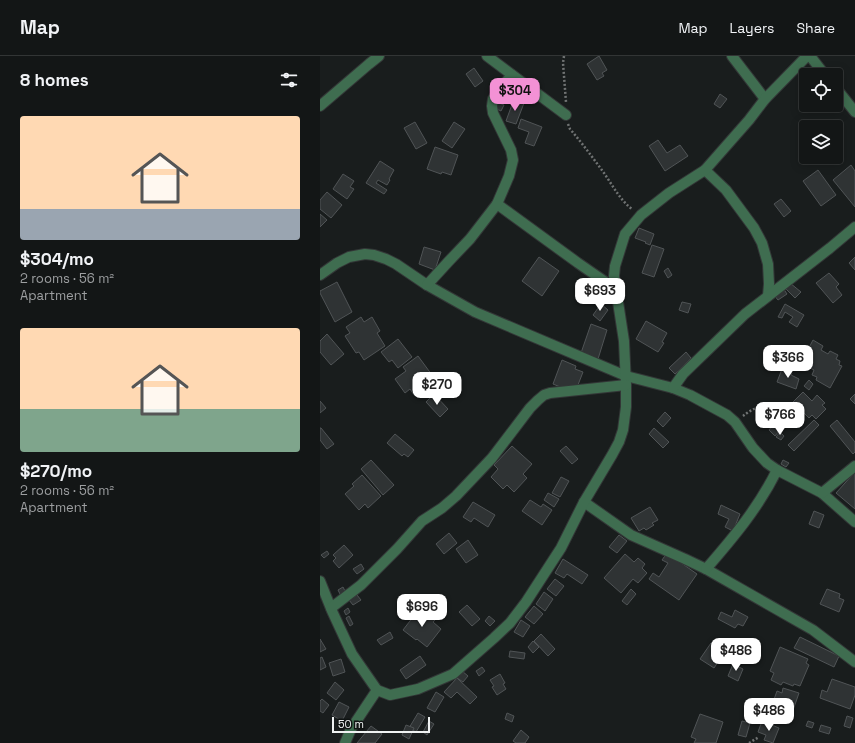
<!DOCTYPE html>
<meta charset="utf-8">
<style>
body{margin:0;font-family:"Space Grotesk",sans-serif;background:#1c1f1f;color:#f1f3f6;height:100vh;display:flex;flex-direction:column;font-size:15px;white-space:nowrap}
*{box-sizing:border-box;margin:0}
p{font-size:13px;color:#9d9fa1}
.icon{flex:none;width:22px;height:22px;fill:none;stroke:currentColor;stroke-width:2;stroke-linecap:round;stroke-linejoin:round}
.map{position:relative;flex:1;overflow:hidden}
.sheet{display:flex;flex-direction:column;background:#131616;width:320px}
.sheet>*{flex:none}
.fabs{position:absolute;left:479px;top:12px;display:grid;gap:8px}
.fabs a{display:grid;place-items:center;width:44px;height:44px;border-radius:4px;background:#131616;box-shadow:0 2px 10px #0003,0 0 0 1px #323535;font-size:20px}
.scale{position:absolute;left:12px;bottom:10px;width:98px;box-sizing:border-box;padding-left:4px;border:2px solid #eff2f2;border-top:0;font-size:11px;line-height:14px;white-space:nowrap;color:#eff2f2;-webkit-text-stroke:3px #101413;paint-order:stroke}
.price{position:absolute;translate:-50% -34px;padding:0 9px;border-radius:8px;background:#fff;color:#222;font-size:13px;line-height:26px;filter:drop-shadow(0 1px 2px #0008)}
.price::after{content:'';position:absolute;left:50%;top:24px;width:12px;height:9px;margin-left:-6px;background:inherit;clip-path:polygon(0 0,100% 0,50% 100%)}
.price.current{background:#f391d5;color:#111}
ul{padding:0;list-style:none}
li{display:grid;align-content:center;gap:8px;height:212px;padding:0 20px}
li span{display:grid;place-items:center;height:124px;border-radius:4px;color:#555}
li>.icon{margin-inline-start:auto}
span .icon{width:72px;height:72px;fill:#fffc;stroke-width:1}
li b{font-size:17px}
h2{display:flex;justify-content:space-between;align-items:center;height:48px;padding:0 20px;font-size:17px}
header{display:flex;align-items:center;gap:24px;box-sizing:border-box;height:56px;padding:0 20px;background:#131616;border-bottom:1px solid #323535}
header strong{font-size:19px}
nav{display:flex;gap:22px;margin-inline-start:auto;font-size:14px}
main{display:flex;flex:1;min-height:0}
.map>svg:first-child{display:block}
.building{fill:#2f3334;stroke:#505456}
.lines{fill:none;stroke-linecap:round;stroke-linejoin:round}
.minor-casing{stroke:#333737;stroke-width:12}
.path{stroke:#707373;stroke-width:2.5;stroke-dasharray:2 2;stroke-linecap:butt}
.minor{stroke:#3f6d50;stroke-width:10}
</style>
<header>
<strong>Map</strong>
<nav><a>Map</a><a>Layers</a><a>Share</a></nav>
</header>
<main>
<section class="sheet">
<h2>8 homes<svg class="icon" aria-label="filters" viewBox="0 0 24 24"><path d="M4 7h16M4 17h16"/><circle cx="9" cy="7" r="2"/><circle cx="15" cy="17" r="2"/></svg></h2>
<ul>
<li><span style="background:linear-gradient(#ffd9b3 75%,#9aa5b1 0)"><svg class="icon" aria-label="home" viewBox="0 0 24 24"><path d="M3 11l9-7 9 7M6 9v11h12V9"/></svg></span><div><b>$304/mo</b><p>2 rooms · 56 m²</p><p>Apartment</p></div></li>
<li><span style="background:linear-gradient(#ffd9b3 65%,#7fa58c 0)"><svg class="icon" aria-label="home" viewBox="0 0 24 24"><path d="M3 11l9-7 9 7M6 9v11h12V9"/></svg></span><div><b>$270/mo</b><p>2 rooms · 56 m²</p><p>Apartment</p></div></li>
</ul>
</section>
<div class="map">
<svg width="535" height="687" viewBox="0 0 535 687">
<rect width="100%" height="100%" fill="#191d1d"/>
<g class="building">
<path d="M279,0L287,14L282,17L284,20L277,24L267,8Z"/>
<path d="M154,12L163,25L155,31L146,18Z"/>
<path d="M400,38L407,43L400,52L394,48Z"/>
<path d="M194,43L204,47L196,68L186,65Z"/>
<path d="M177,46L184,49L181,55L175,52Z"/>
<path d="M201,63L222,71L214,90L205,87L209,76L198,72Z"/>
<path d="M95,66L107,87L96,93L84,72Z"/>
<path d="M134,66L145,73L132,92L122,85Z"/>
<path d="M516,80L520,87L518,88L520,94L516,96Z"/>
<path d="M338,84L347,97L360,89L368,100L345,115L329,90Z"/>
<path d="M115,91L138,99L131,119L122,116L121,118L107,113Z"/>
<path d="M60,105L74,114L69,123L70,124L67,129L58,124L56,127L67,134L64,138L46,127Z"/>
<path d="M531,109L535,115V151L513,124Z"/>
<path d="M498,114L516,139L501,150L483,125Z"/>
<path d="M23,118L34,125L30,131L34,133L27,143L13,133Z"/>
<path d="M7,136L22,149L11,162L0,153V144Z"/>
<path d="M461,143L471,155L464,161L454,148Z"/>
<path d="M0,158L7,164L0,171Z"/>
<path d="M319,172L334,178L330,189L325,187L326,186L315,182Z"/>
<path d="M332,189L344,193L334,221L322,217Z"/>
<path d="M104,191L121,196L115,214L99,208Z"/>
<path d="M219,201L239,215L222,240L202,225Z"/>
<path d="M535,201V214L529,207Z"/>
<path d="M348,212L352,219L348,222L344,215Z"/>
<path d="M509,217L519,228L516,231L522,239L513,247L496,227Z"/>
<path d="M17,226L32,256L15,266L0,237V235Z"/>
<path d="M470,227L481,236L475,242L465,232Z"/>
<path d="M463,232L467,238L458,244L454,239Z"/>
<path d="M362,246L371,248L368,257L359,254Z"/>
<path d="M281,248L288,254L280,265L273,259Z"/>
<path d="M465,248L484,259L477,271L469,266L473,261L465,256L462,262L458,261Z"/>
<path d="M41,261L44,266L52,261L60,275L57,277L65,290L44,304L39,296L36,297L25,280L30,277L26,271Z"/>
<path d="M326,265L347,277L342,286L344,287L338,296L316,283Z"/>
<path d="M271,268L287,274L278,303L261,297Z"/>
<path d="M7,278L24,298L11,309L0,296V285Z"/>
<path d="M78,283L92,301L78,312L72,304L69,306L61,296Z"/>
<path d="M493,284L503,290L501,294L508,298L510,295L518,299L516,303L520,305L519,309L522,310L510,332L496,324L497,321L492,319L494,314L481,307Z"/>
<path d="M366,296L371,302L355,318L349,312Z"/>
<path d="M98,300L112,319L103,326L106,330L94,339L90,333L85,337L75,323L86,315L83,311Z"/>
<path d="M242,304L256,310L255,313L263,316L256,334L250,335L233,328Z"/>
<path d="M462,313L472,317L471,319L479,323L476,333L457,326Z"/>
<path d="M489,324L493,328L489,334L484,330Z"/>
<path d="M483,336L492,345L497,339L505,347L502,349L506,353L496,363L492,359L489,362L473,346Z"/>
<path d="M114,338L128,353L120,361L106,346Z"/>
<path d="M535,338V348L530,343Z"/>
<path d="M0,345L6,352L0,357Z"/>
<path d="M345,356L351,362L343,371L337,365Z"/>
<path d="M494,364L499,369L474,395L468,389Z"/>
<path d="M517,364L535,386V396L533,398L510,370Z"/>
<path d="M453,369L459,375L455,380L449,374Z"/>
<path d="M0,372H1L14,388L7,393L0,384Z"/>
<path d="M334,372L349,386L343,392L329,378Z"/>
<path d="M460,376L464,380L461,384L456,381Z"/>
<path d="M75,378L94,394L88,401L84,398L82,400L67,387Z"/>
<path d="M192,390L212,408L203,418L207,422L194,436L187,429L183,433L171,421L178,413L174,409Z"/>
<path d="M246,390L258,403L252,408L240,395Z"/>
<path d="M51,404L74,429L63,439L41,413Z"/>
<path d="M463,404L469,407L466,411L461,408Z"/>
<path d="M534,417L535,418V453L516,437Z"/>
<path d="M42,419L61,440L48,452L45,448L39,454L25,438L34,430L32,428Z"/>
<path d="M241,421L249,425L240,441L232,437Z"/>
<path d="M228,437L239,443L234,451L224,444Z"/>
<path d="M210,444L221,451L223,448L232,454L222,469L202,455Z"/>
<path d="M153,446L175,459L168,471L154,462L151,466L143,461Z"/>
<path d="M401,449L420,458L413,475L405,471L409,463L398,458Z"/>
<path d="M330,451L338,464L332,467L334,469L326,474L324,472L319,475L311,462Z"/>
<path d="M494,455L504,459L499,472L489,468Z"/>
<path d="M129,477L137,487L124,498L116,488Z"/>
<path d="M299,479L307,485L297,497L289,491Z"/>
<path d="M148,484L158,499L146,507L136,493Z"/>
<path d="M24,489L33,499L19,512L13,505L16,502L13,499Z"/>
<path d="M7,495L9,498L4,502L1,499Z"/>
<path d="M347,497L377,518L359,544L329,523L333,517L339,521L348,507L342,504Z"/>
<path d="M305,498L314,506L318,502L325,508L322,512L327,517L318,527L313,523L301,537L284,522Z"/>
<path d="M243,503L268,519L262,528L247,518L244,522L235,517Z"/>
<path d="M41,508L44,513L37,518L33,513Z"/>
<path d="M235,523L244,530L236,540L227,533Z"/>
<path d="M23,531L26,537L21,540L18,534Z"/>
<path d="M311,533L316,538L307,549L302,545Z"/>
<path d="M507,533L520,538L519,542L524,544L519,556L500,548Z"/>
<path d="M224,536L233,543L225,555L216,548Z"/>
<path d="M37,539L41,544L33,549L29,544Z"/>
<path d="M147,549L160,563L152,570L139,556Z"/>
<path d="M214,550L223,558L214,568L205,561Z"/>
<path d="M28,552L30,556L26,559L24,555Z"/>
<path d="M100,552L115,564L113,566L121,573L107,591L97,583L96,584L83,574Z"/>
<path d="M415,554L428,561L423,570L418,568L415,572L398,563L401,556L412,561Z"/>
<path d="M29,560L33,568L30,570L26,562Z"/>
<path d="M169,560L175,565L170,570L165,565Z"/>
<path d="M201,564L210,570L203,581L194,576Z"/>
<path d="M70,576L73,582L61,589L57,584Z"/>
<path d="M221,578L235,593L228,600L214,585Z"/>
<path d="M480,581L519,600L514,611L474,592Z"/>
<path d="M0,583L6,593L0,596Z"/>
<path d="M213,585L219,591L213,597L208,591Z"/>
<path d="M391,587L407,597L400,607L398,606L394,612L380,603Z"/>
<path d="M460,591L488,603L486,607L489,609L480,630L474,628L473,630L463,626L461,629L451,624L454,617L450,615Z"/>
<path d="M190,595L205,597L204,603L189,601Z"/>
<path d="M100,600L106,609L86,623L80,614Z"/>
<path d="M2,601L6,611L0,614V602Z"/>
<path d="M21,603L25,616L13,620L9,607Z"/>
<path d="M413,608L423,613L418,625L408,620Z"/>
<path d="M162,611L165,615L159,620L156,615Z"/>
<path d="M142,615L148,620L143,626L137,622Z"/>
<path d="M180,618L185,627L183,628L186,633L177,639L172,631L174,630L170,624Z"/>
<path d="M137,622L157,641L150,648L137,636L131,642L124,636Z"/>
<path d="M512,623L535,631V639L530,653L500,642L502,634L507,636Z"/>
<path d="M15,626L24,634L16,644L7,637Z"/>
<path d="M463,632L479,637L472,657L468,656L467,659L453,655L455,650L452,649L457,635L462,637Z"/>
<path d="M116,636L124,641L115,656L107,652Z"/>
<path d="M2,643L9,649L3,657L0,655V645Z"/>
<path d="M19,646L29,651L22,665L12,659Z"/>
<path d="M98,657L105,661L96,676L89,672Z"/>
<path d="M187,657L194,660L192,666L185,663Z"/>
<path d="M380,658L403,666L396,687H374L376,683L371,681Z"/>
<path d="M527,660L533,662L530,672L524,670Z"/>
<path d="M109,665L114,668L107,679L103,676Z"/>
<path d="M422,665L430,667L426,681L418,679Z"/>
<path d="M442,665L459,672L453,687L444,684L446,679L438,676Z"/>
<path d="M488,665L494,667L492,672L486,670Z"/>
<path d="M86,669L94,672L89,683L82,679Z"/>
<path d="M501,669L511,672L509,678L499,675Z"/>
<path d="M51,670L62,678L55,687H37Z"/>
<path d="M201,674L209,681L205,687H196L193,685Z"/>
</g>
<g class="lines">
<defs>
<g id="minor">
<path d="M167,0L246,59"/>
<path d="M412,0L445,43"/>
<path d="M490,0L505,19"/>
<path d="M516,32L535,56"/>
<path d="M0,50L49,8L59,0"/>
<path d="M385,114L406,134L434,172L442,187L448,208L449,228L448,240"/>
<path d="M177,148L258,207L284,225L297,238"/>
<path d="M0,219L17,207L29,201L45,198L54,199L66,203L76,208L107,229L155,256L306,320L353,332L370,339L407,359L415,366L433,392L447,407L457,414L502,437L535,466"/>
<path d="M107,229L129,205L150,183L177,148L189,120L193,104L191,94L173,57L172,50L173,43L178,35L192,19"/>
<path d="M353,332L363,318L425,258L510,192L535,171"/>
<path d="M502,437L535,410"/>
<path d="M264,446L311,479L365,503L386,513L493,574L535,606"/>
<path d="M386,513C413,482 439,451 457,414"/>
<path d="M0,525L12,555L32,598L57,634L70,639L98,633L133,618L174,582L190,567L206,546L241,492L264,446L292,399L299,386L303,374L306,351V329L304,285L294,220L295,210L305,178L321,159L349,137L385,114L429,64L445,43L487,0"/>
<path d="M11,552L41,529L77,493L102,465L122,452L136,440L172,402L210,352L218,344L224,339L230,337L306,329"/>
<path d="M25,687L31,673L57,634"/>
</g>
</defs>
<use href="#minor" class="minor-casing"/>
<g class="path">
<path d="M244,0L243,7L246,46"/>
<path d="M248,68L250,73C262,87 273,102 284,117C293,130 300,144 312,153"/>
<path d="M423,360C427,357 432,353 437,352C449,347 465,355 477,359"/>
<path d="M429,687L439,681"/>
</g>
<use href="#minor" class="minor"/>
</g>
</svg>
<div class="fabs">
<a><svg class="icon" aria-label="locate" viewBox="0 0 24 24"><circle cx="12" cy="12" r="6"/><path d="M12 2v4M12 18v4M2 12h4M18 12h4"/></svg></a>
<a><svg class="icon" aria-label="layers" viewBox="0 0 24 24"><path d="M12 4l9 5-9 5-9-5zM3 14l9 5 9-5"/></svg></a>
</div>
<div class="scale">50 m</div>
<b class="price current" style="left:195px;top:56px">$304</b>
<b class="price" style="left:280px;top:256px">$693</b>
<b class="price" style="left:468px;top:323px">$366</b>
<b class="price" style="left:117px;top:350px">$270</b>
<b class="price" style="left:460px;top:380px">$766</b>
<b class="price" style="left:102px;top:572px">$696</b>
<b class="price" style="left:416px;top:616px">$486</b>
<b class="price" style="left:449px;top:676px">$486</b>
</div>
</main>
